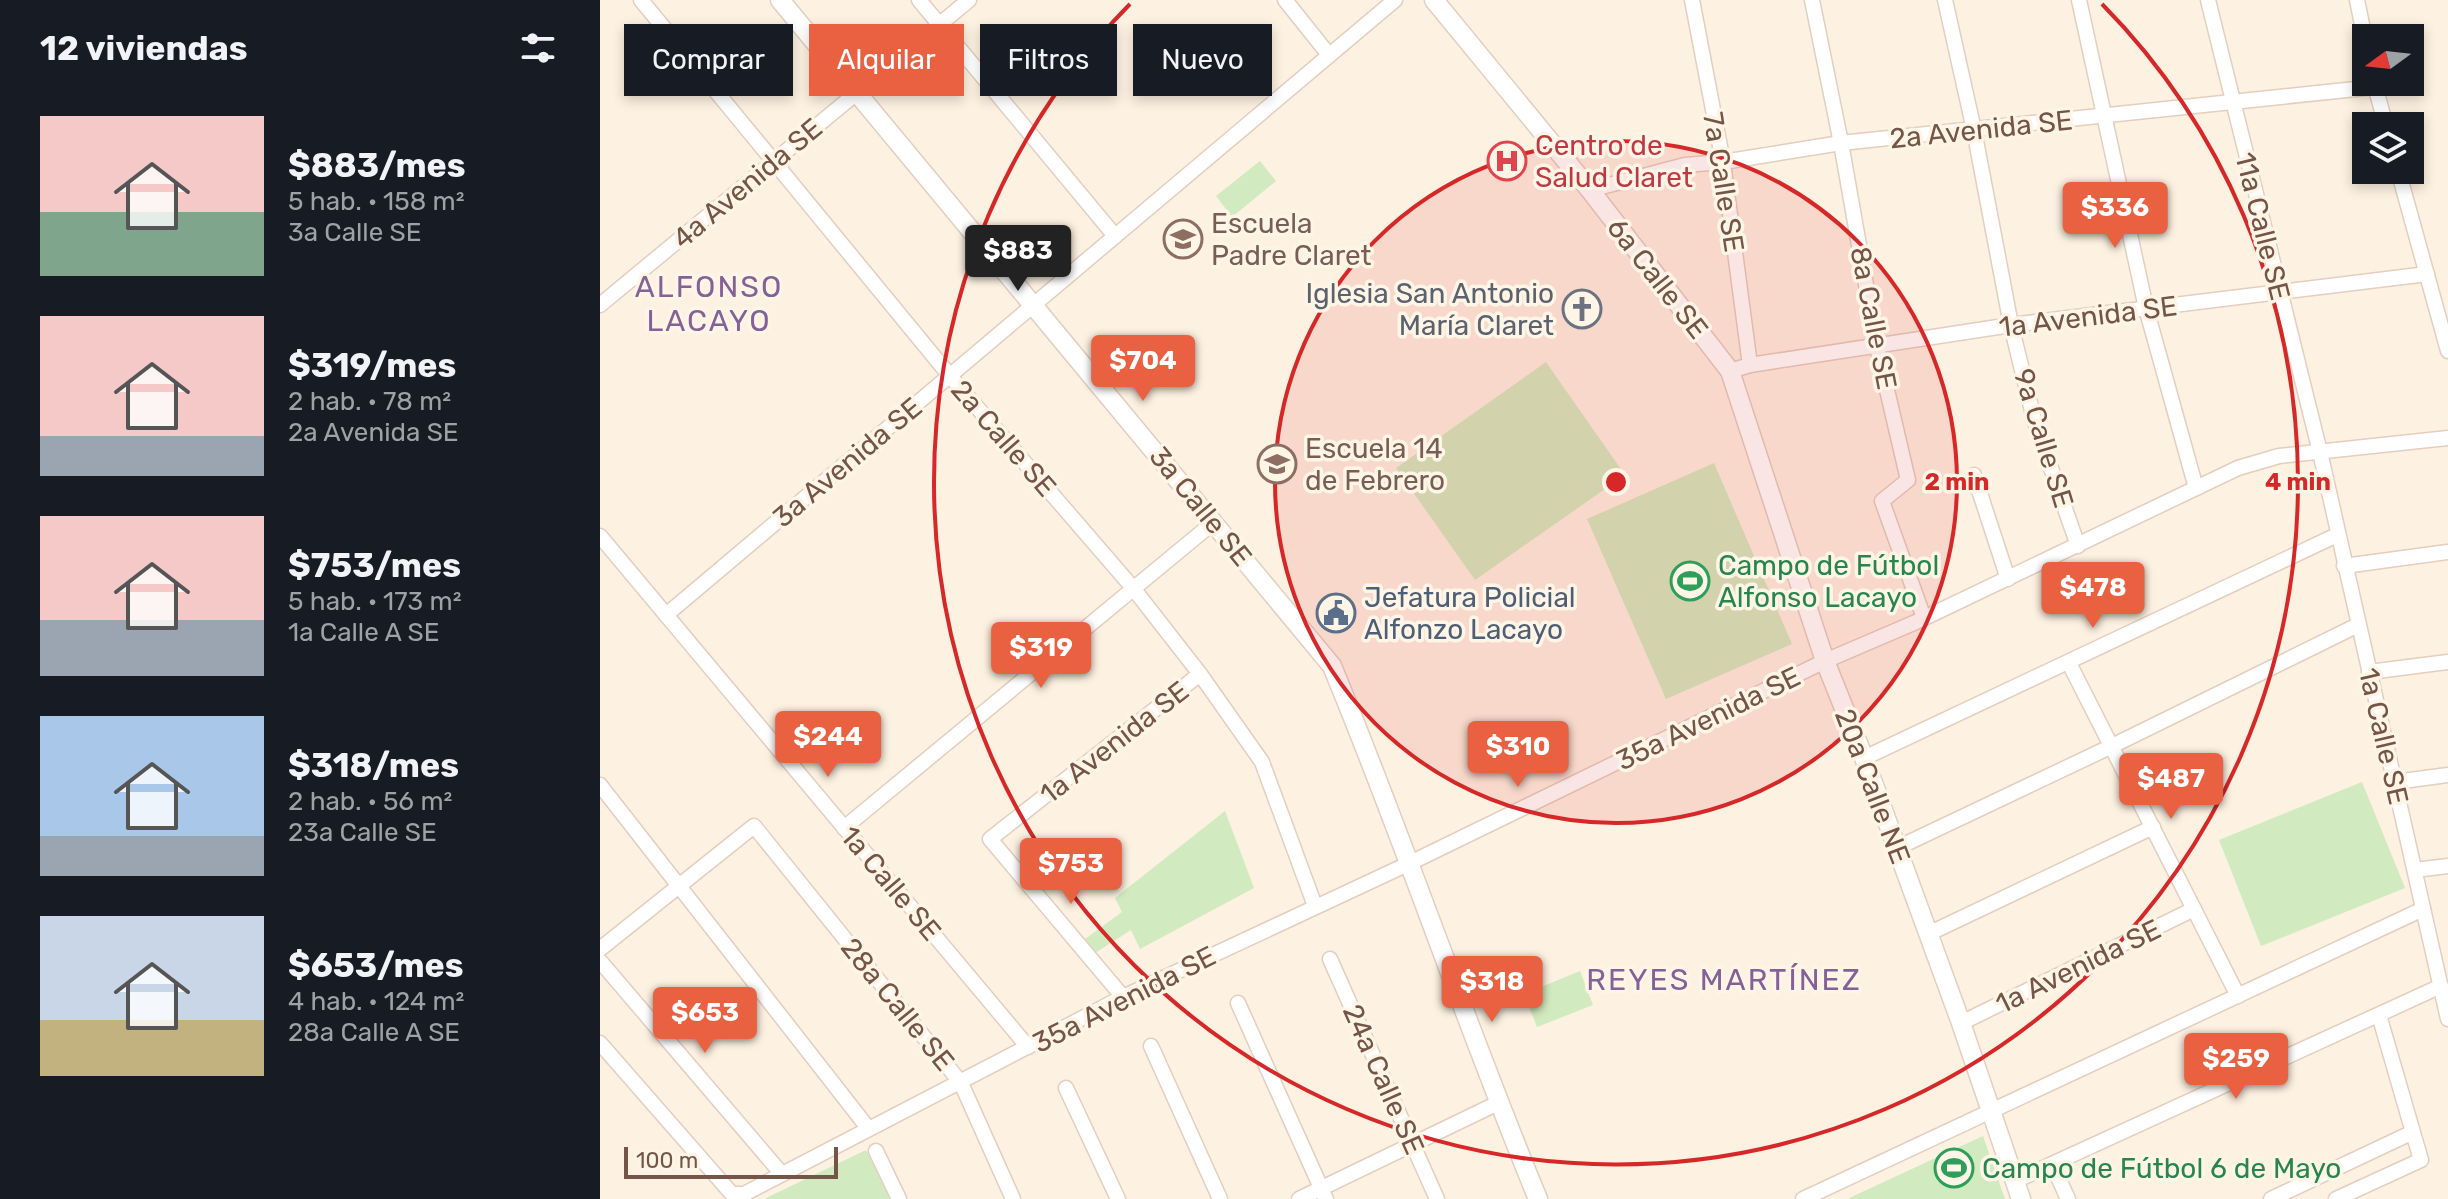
<!DOCTYPE html>
<html lang="es">
<meta charset="utf-8">
<style>
body{margin:0;font-family:Rubik,sans-serif;background:#242831;color:#f1f3f6;height:100vh;display:flex;flex-direction:column;font-size:30px;white-space:nowrap}
*{box-sizing:border-box;margin:0}
p{font-size:26px;color:#9ea1a6}
.icon{flex:none;width:44px;height:44px;fill:none;stroke:currentColor;stroke-width:2;stroke-linecap:round;stroke-linejoin:round}
.map{position:relative;flex:1;overflow:hidden}
.sheet{display:flex;flex-direction:column;background:#171b24;width:600px}
.sheet>*{flex:none}
.hud{position:absolute;left:24px;top:24px;width:760px;height:72px;display:flex;gap:16px}
.needle{width:52px;rotate:255deg}
.tools{position:absolute;left:1752px;top:24px;display:grid;gap:16px}
.tools a{display:grid;place-items:center;width:72px;height:72px;border-radius:0px;background:#171b24;box-shadow:0 4px 12px #0003;font-size:40px}
.scale{position:absolute;left:24px;bottom:20px;width:214px;box-sizing:border-box;padding-left:8px;border:4px solid #745547;border-top:0;font-size:22px;line-height:28px;white-space:nowrap;color:#745547;-webkit-text-stroke:6px #fff5e7;paint-order:stroke}
.price{position:absolute;translate:-50% -68px;padding:0 18px;border-radius:8px;background:#ea6142;color:#fff;font-size:26px;line-height:52px;filter:drop-shadow(0 2px 4px #0008)}
.price::after{content:'';position:absolute;left:50%;top:48px;width:24px;height:18px;margin-left:-12px;background:inherit;clip-path:polygon(0 0,100% 0,50% 100%)}
.price.active{background:#222;color:#fff}
ul{padding:0;list-style:none}
li{display:flex;align-items:center;gap:24px;height:200px;padding:0 40px}
li span{display:grid;place-items:center;flex:none;width:224px;height:160px;border-radius:0px;color:#555}
li>.icon{margin-inline-start:auto}
span .icon{width:96px;height:96px;fill:#fffc;stroke-width:1}
li b{font-size:34px}
h2{display:flex;justify-content:space-between;align-items:center;height:96px;padding:0 40px;font-size:34px}
.tag{padding:0 28px;border-radius:0px;background:#171b24;box-shadow:0 4px 12px #0003;font-size:28px;line-height:72px}
.tag.active{background:#ea6142;color:#fff}
main{display:flex;flex:1;min-height:0}
.map>svg:first-child{display:block}
.green{fill:#d2eabf}
.lines{fill:none;stroke-linecap:round;stroke-linejoin:round}
.minor-casing{stroke:#e3cebf;stroke-width:17}
.tertiary-casing{stroke:#e3cebf;stroke-width:21}
.minor{stroke:#fff;stroke-width:14}
.tertiary{stroke:#fff;stroke-width:18}
.ring{fill:none;stroke:#d62828;stroke-width:4}
.labels{text-anchor:middle;stroke-width:7;stroke-linejoin:round;paint-order:stroke}
.street-label{font-size:28px;fill:#745547;stroke:#fff5e7}
.health-label{font-size:28px;fill:#be3a42;stroke:#fff5e7;text-anchor:start}
.education-label{font-size:28px;fill:#785e54;stroke:#fff5e7;text-anchor:start}
.worship-label{font-size:28px;fill:#5b616d;stroke:#fff5e7;text-anchor:end}
.leisure-label{font-size:28px;fill:#27864d;stroke:#fff5e7;text-anchor:start}
.service-label{font-size:28px;fill:#4e5e75;stroke:#fff5e7;text-anchor:start}
.neighbourhood-label{font-size:30px;letter-spacing:2px;fill:#846298;stroke:#fff5e7}
.centre{fill:#d62828;stroke:#fff5e7;stroke-width:4}
.ring-label{font-size:24px;text-anchor:middle;font-weight:bold;fill:#d62828;stroke:#fff5e7;stroke-width:7;stroke-linejoin:round;paint-order:stroke}
</style>
<main>
<section class="sheet">
<h2>12 viviendas<svg class="icon" aria-label="filters" viewBox="0 0 24 24"><path d="M4 7h16M4 17h16"/><circle cx="9" cy="7" r="2"/><circle cx="15" cy="17" r="2"/></svg></h2>
<ul>
<li><span style="background:linear-gradient(#f6c9c9 60%,#7fa58c 0)"><svg class="icon" aria-label="home" viewBox="0 0 24 24"><path d="M3 11l9-7 9 7M6 9v11h12V9"/></svg></span><div><b>$883/mes</b><p>5 hab. · 158 m²</p><p>3a Calle SE</p></div></li>
<li><span style="background:linear-gradient(#f6c9c9 75%,#9aa5b1 0)"><svg class="icon" aria-label="home" viewBox="0 0 24 24"><path d="M3 11l9-7 9 7M6 9v11h12V9"/></svg></span><div><b>$319/mes</b><p>2 hab. · 78 m²</p><p>2a Avenida SE</p></div></li>
<li><span style="background:linear-gradient(#f6c9c9 65%,#9aa5b1 0)"><svg class="icon" aria-label="home" viewBox="0 0 24 24"><path d="M3 11l9-7 9 7M6 9v11h12V9"/></svg></span><div><b>$753/mes</b><p>5 hab. · 173 m²</p><p>1a Calle A SE</p></div></li>
<li><span style="background:linear-gradient(#a9c7e8 75%,#9aa5b1 0)"><svg class="icon" aria-label="home" viewBox="0 0 24 24"><path d="M3 11l9-7 9 7M6 9v11h12V9"/></svg></span><div><b>$318/mes</b><p>2 hab. · 56 m²</p><p>23a Calle SE</p></div></li>
<li><span style="background:linear-gradient(#c9d6e8 65%,#c2b280 0)"><svg class="icon" aria-label="home" viewBox="0 0 24 24"><path d="M3 11l9-7 9 7M6 9v11h12V9"/></svg></span><div><b>$653/mes</b><p>4 hab. · 124 m²</p><p>28a Calle A SE</p></div></li>
</ul>
</section>
<div class="map">
<svg width="1848" height="1199" viewBox="0 0 1848 1199">
<rect width="100%" height="100%" fill="#fdf1e1"/>
<g class="green">
<path d="M660,161L676,181L632,217L616,196Z"/>
<path d="M946,362L1025,475L875,580L796,468Z"/>
<path d="M1114,463L1192,644L1066,699L987,519Z"/>
<path d="M1762,782L1805,888L1661,946L1619,840Z"/>
<path d="M625,811L654,888L540,949L531,930L495,953L485,939L522,912L515,898Z"/>
<path d="M980,971L993,1005L937,1027L924,994Z"/>
<path d="M1383,1136L1405,1199H1247Z"/>
<path d="M266,1150L290,1199H164Z"/>
</g>
<g class="lines">
<defs>
<g id="minor">
<path d="M41,0L350,376L533,588L600,674L662,762L715,906"/>
<path d="M319,0L515,236"/>
<path d="M685,0L729,55"/>
<path d="M1092,0L1123,162L1150,365"/>
<path d="M1212,0L1241,143L1277,347L1308,480L1282,501L1324,618"/>
<path d="M1345,0L1374,130L1411,325L1434,419L1478,546"/>
<path d="M1479,0L1546,308L1596,488"/>
<path d="M1608,0L1720,452L1848,1019"/>
<path d="M1757,0L1766,44"/>
<path d="M1774,82L1786,126"/>
<path d="M1798,170L1848,351"/>
<path d="M990,190L1085,165L1123,162L1241,143L1775,87"/>
<path d="M0,305L369,0"/>
<path d="M1130,371L1150,365L1411,325L1827,274"/>
<path d="M1374,475L1408,579"/>
<path d="M0,536L428,1047"/>
<path d="M1744,566L1848,552"/>
<path d="M66,615L795,0"/>
<path d="M1469,663L1638,996"/>
<path d="M1769,672L1848,662"/>
<path d="M1264,758L1737,535"/>
<path d="M1795,782L1848,775"/>
<path d="M0,785L268,1128"/>
<path d="M244,828L614,522"/>
<path d="M1297,848L1512,746L1758,625"/>
<path d="M1815,870L1848,866"/>
<path d="M1328,934L1553,827"/>
<path d="M0,949L154,826L361,1083L413,1199"/>
<path d="M730,959L837,1199"/>
<path d="M0,961L181,1173"/>
<path d="M523,997L390,839L600,674"/>
<path d="M638,1003L726,1199"/>
<path d="M1361,1023L1594,909"/>
<path d="M0,1043L132,1194H144L523,997L810,863L1225,661L1316,622L1638,468L1679,456L1848,438"/>
<path d="M551,1046L620,1199"/>
<path d="M466,1088L518,1199"/>
<path d="M276,1151L299,1199"/>
<path d="M1452,1164L1468,1199"/>
<path d="M1415,1181L1841,986"/>
<path d="M699,1199L898,1103"/>
<path d="M1203,1199L1823,909"/>
<path d="M1671,1199L1811,1133"/>
<path d="M1736,1199L1821,1160L1779,1015"/>
</g>
<g id="tertiary">
<path d="M180,0L732,666C805,842 865,1023 938,1199"/>
<path d="M834,0L990,190L1130,371L1225,661L1264,758L1361,1023L1421,1199"/>
</g>
</defs>
<use href="#minor" class="minor-casing"/>
<use href="#tertiary" class="tertiary-casing"/>
<use href="#minor" class="minor"/>
<use href="#tertiary" class="tertiary"/>
</g>
<circle cx="1016" cy="482" r="341" fill="#d62828" fill-opacity=".12"/>
<g class="ring">
<circle cx="1016" cy="482" r="341"/>
<path d="M1502 4A682 682 0 1 1 530 4"/>
</g>
<defs>
<symbol id="hospital-ring" viewBox="-11 -11 22 22"><circle r="9.5" fill="#fff5e7" stroke="#e0444e" stroke-width="1.5"/><path d="M-5-5h3v3.5h4V-5h3V5h-3V1.5h-4V5h-3Z" fill="#e0444e"/></symbol>
<symbol id="school-ring" viewBox="-11 -11 22 22"><circle r="9.5" fill="#fff5e7" stroke="#8d6e63" stroke-width="1.5"/><path d="M0-5L7-2L0 1L-7-2ZM-4 1L0 2.5L4 1V4Q0 6-4 4Z" fill="#8d6e63"/></symbol>
<symbol id="church-ring" viewBox="-11 -11 22 22"><circle r="9.5" fill="#fff5e7" stroke="#6b7280" stroke-width="1.5"/><path d="M-1.2-6h2.4v3.5h3.3v2.4h-3.3V6h-2.4V-.1h-3.3v-2.4h3.3Z" fill="#6b7280"/></symbol>
<symbol id="stadium-ring" viewBox="-11 -11 22 22"><circle r="9.5" fill="#fff5e7" stroke="#2e9e5b" stroke-width="1.5"/><path d="M0-5a6.5 5 0 1 0 0 10a6.5 5 0 1 0 0-10ZM-3.5-1.8h7v3.6h-7Z" fill="#2e9e5b"/></symbol>
<symbol id="civic-ring" viewBox="-11 -11 22 22"><circle r="9.5" fill="#fff5e7" stroke="#5c6f8a" stroke-width="1.5"/><path d="M-.6-6.5H3V-4.5H.6V-3L4-1V1h2V6H-6V1h2V-1L-.6-3ZM-1.2 2.5V6h2.4V2.5Z" fill="#5c6f8a"/></symbol>
</defs>
<g fill-rule="evenodd">
<use href="#hospital-ring" x="885" y="139" width="44" height="44"/>
<use href="#school-ring" x="561" y="217" width="44" height="44"/>
<use href="#church-ring" x="960" y="287" width="44" height="44"/>
<use href="#school-ring" x="655" y="442" width="44" height="44"/>
<use href="#stadium-ring" x="1068" y="559" width="44" height="44"/>
<use href="#civic-ring" x="714" y="591" width="44" height="44"/>
<use href="#stadium-ring" x="1332" y="1146" width="44" height="44"/>
</g>
<g class="labels">
<g class="street-label">
<text transform="translate(1381 129) rotate(-6)" y="10">2a Avenida SE</text>
<text transform="translate(1124 182) rotate(81)" y="10">7a Calle SE</text>
<text transform="translate(147 183) rotate(-40)" y="10">4a Avenida SE</text>
<text transform="translate(1663 226) rotate(76)" y="10">11a Calle SE</text>
<text transform="translate(1058 278) rotate(52)" y="10">6a Calle SE</text>
<text transform="translate(1488 316) rotate(-7)" y="10">1a Avenida SE</text>
<text transform="translate(1274 318) rotate(79)" y="10">8a Calle SE</text>
<text transform="translate(404 438) rotate(49)" y="10">2a Calle SE</text>
<text transform="translate(1444 438) rotate(73)" y="10">9a Calle SE</text>
<text transform="translate(247 462) rotate(-40)" y="10">3a Avenida SE</text>
<text transform="translate(601 506) rotate(51)" y="10">3a Calle SE</text>
<text transform="translate(1108 718) rotate(-26)" y="10">35a Avenida SE</text>
<text transform="translate(1784 736) rotate(77)" y="10">1a Calle SE</text>
<text transform="translate(514 742) rotate(-38)" y="10">1a Avenida SE</text>
<text transform="translate(1273 786) rotate(69)" y="10">20a Calle NE</text>
<text transform="translate(291 883) rotate(50)" y="10">1a Calle SE</text>
<text transform="translate(1478 966) rotate(-26)" y="10">1a Avenida SE</text>
<text transform="translate(524 999) rotate(-27)" y="10">35a Avenida SE</text>
<text transform="translate(298 1004) rotate(51)" y="10">28a Calle SE</text>
<text transform="translate(784 1079) rotate(66)" y="10">24a Calle SE</text>
</g>
<g class="health-label">
<text x="935" y="155">Centro de<tspan x="935" dy="32">Salud Claret</tspan></text>
</g>
<g class="education-label">
<text x="611" y="233">Escuela<tspan x="611" dy="32">Padre Claret</tspan></text>
<text x="705" y="458">Escuela 14<tspan x="705" dy="32">de Febrero</tspan></text>
</g>
<g class="worship-label">
<text x="954" y="303">Iglesia San Antonio<tspan x="954" dy="32">María Claret</tspan></text>
</g>
<g class="leisure-label">
<text x="1118" y="575">Campo de Fútbol<tspan x="1118" dy="32">Alfonso Lacayo</tspan></text>
<text x="1382" y="1178">Campo de Fútbol 6 de Mayo</text>
</g>
<g class="service-label">
<text x="764" y="607">Jefatura Policial<tspan x="764" dy="32">Alfonzo Lacayo</tspan></text>
</g>
<g class="neighbourhood-label">
<text x="109" y="297">ALFONSO<tspan x="109" dy="34">LACAYO</tspan></text>
<text x="1124" y="990">REYES MARTÍNEZ</text>
</g>
</g>
<circle cx="1016" cy="482" r="12" class="centre"/>
<g class="ring-label">
<text x="1357" y="490">2 min</text>
<text x="1698" y="490">4 min</text>
</g>
</svg>
<div class="tools">
<a><svg class="needle" viewBox="-14 -14 28 28"><path d="M0-13l5 13h-10z" fill="#e53935"/><path d="M0 13l5-13h-10z" fill="#9ea1a6"/></svg></a>
<a><svg class="icon" aria-label="layers" viewBox="0 0 24 24"><path d="M12 4l9 5-9 5-9-5zM3 14l9 5 9-5"/></svg></a>
</div>
<div class="scale">100 m</div>
<b class="price" style="left:1515px;top:250px">$336</b>
<b class="price active" style="left:418px;top:293px">$883</b>
<b class="price" style="left:543px;top:403px">$704</b>
<b class="price" style="left:1493px;top:630px">$478</b>
<b class="price" style="left:441px;top:690px">$319</b>
<b class="price" style="left:228px;top:779px">$244</b>
<b class="price" style="left:918px;top:789px">$310</b>
<b class="price" style="left:1571px;top:821px">$487</b>
<b class="price" style="left:471px;top:906px">$753</b>
<b class="price" style="left:892px;top:1024px">$318</b>
<b class="price" style="left:105px;top:1055px">$653</b>
<b class="price" style="left:1636px;top:1101px">$259</b>
<div class="hud">
<a class="tag">Comprar</a>
<a class="tag active">Alquilar</a>
<a class="tag">Filtros</a>
<a class="tag">Nuevo</a>
</div>
</div>
</main>
